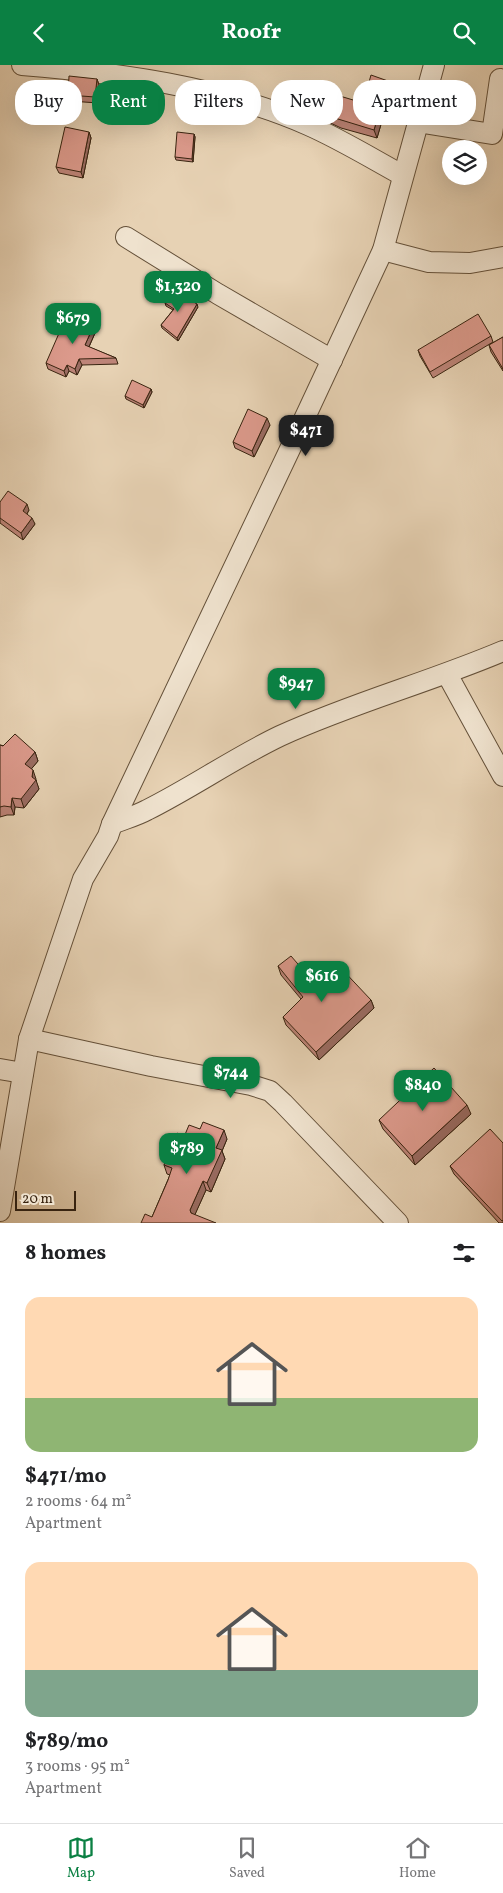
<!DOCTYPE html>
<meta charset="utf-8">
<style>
body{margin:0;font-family:Vollkorn,serif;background:#f2f2f2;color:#202124;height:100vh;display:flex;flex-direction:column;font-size:19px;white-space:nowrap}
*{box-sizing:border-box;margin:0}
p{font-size:16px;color:#757577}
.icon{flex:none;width:28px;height:28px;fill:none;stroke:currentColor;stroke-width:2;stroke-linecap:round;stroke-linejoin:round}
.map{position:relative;height:1158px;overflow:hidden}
.drawer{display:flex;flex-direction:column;background:#fff;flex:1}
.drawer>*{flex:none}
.banner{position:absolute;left:15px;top:15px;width:474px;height:45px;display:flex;gap:10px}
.fabs{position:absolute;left:442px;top:75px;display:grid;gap:10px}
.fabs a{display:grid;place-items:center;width:45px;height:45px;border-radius:50%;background:#fff;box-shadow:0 5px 20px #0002;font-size:25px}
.scale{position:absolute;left:15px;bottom:12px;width:61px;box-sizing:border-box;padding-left:5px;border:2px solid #392410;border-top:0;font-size:14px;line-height:18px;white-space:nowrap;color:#392410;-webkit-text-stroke:4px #efe2ce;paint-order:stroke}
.price{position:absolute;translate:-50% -42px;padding:0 11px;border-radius:10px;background:#0b8043;color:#fff;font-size:16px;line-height:32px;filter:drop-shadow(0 1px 2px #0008)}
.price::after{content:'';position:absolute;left:50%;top:30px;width:15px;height:11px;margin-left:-8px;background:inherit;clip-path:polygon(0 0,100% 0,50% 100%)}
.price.selected{background:#222;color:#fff}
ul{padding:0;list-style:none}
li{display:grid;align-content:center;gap:10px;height:265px;padding:0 25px}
li span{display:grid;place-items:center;height:155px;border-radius:15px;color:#555}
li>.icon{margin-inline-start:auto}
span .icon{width:90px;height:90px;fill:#fffc;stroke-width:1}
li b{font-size:21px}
h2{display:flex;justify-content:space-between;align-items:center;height:60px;padding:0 25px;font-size:21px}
.tag{padding:0 18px;border-radius:20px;background:#fff;box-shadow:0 5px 20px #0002;font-size:18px;line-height:45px}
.tag.selected{background:#0b8043;color:#fff}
header{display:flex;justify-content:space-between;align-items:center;height:65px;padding:0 25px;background:#0b8043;color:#fff;font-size:22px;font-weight:700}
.tabs{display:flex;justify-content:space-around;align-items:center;height:70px;border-top:1px solid #e0e0e0;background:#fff;font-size:14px;color:#757577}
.tabs a{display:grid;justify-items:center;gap:2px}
.tabs .selected{color:#0b8043}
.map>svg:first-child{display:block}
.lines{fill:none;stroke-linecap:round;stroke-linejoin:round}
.street-casing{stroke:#645039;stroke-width:22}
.street{stroke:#efe2ce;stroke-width:20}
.wall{fill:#bd8478;stroke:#392410}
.shaded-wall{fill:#9a6c62;stroke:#392410}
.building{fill:#dc9a8c;stroke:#392410}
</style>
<header><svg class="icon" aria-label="back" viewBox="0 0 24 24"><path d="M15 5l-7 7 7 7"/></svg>Roofr<svg class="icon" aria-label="search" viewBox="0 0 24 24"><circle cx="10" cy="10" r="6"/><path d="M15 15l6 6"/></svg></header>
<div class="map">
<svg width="503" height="1158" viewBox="0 0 503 1158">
<rect width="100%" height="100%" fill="#e7d2b4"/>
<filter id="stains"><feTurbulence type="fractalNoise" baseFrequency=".004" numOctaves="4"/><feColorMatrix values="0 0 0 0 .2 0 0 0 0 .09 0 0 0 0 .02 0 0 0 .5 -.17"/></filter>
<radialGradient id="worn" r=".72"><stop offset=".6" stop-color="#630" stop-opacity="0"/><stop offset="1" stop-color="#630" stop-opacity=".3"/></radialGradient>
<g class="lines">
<defs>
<g id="street">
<path d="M22,0C118,8 219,21 308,60C340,74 371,93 402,110"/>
<path d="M417,57L492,69L500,14"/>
<path d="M126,172L218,229L332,295"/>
<path d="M383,185L429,197L470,198L503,192"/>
<path d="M447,609L503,711"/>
<path d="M112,759C124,754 136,751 147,745C193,722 234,693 280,671C352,638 430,617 503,586"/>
<path d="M29,974L151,1001L251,1020L270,1026L283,1038L398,1158"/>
<path d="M0,1004L23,1008"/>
<path d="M0,1146L29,974L83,814L108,771L112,759L300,363L383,185L434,0"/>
</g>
</defs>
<use href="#street" class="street-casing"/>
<use href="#street" class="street"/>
</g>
<g class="wall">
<path d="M97,14L99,20L98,38L70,36L68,30Z"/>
<path d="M391,25L377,73L341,63L318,52L315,43L363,38Z"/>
<path d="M89,67L91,73L83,113L59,108L56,102Z"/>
<path d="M194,69L195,72L193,97L176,95L175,92Z"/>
<path d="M165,238L198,242L178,276L162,263L161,260L173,245L166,241Z"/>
<path d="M95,268L89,282L116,293L118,299L82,300L77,310L69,306L66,312L48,304L46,298Z"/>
<path d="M491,271L493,277L433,313L420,291L418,285Z"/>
<path d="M503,272V306L491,287L489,280Z"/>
<path d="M151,324L152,327L144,343L126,334L125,331Z"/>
<path d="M270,360L254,392L235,383L233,377Z"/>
<path d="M0,437L29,445L27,449L35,459L23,475L0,458Z"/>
<path d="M0,680L35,687L38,696L31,704L39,724L24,743L15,742L14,750H7L0,752Z"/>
<path d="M278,901L316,920L371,935L374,943L319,995L286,960L283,952L301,934L281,910Z"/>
<path d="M471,1049L415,1100L383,1064L379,1055Z"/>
<path d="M200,1064L227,1074L222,1086L225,1094L211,1127L206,1125L195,1149L152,1152L170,1110L167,1109L164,1100L184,1072Z"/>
<path d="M503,1078V1158H499L454,1109L450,1101Z"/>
</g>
<g class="shaded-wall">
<path d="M97,14L99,20L98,38L95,32Z"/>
<path d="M388,16L391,25L377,73L374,65Z"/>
<path d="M89,67L91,73L83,113L81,107Z"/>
<path d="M194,69L195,72L193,97L192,94Z"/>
<path d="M197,239L198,242L178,276L177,273Z"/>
<path d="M93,262L95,268L87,286L85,280Z"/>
<path d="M79,294L82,300L77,310L75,304Z"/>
<path d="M67,300L69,306L66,312L64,306Z"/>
<path d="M151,324L152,327L144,343L143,340Z"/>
<path d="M267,353L270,360L254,392L252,386Z"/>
<path d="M27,439L29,445L25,452L23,446Z"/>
<path d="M32,453L35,459L23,475L21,468Z"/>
<path d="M35,687L38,696L28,708L25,699Z"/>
<path d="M33,705L36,714V716V715L39,724L24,743L21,734L32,712Z"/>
<path d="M12,733L15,742L14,750L11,742Z"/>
<path d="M371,935L374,943L319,995L316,987Z"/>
<path d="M467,1040L471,1049L415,1100L412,1091Z"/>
<path d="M224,1065L227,1074L222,1086L225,1094L211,1127L207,1118L216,1083Z"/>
<path d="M203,1116L206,1125L193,1154L190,1145Z"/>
</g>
<g class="building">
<path d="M371,10L388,16L374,65L338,54L315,43L320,25L363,38Z"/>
<path d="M69,11L97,14L95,32L68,30Z"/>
<path d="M65,62L89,67L81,107L56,102Z"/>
<path d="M177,67L194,69L192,94L175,92Z"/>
<path d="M173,225L197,239L177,273L161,260L174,244L165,238Z"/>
<path d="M478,249L491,271L430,307L418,285Z"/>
<path d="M67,250L93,262L85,280L116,293L79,294L75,304L67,300L64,306L46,298Z"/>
<path d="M503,272V304L489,280Z"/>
<path d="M132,315L151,324L143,340L125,331Z"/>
<path d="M248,344L267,353L252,386L233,377Z"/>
<path d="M8,426L27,439L23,446L32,453L21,468L0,453V437Z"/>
<path d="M15,669L35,687L25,699L33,705L32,712L36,715L21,734L12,733L11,742L4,741L0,742V680L3,681Z"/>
<path d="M291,891L316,920L338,900L371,935L316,987L283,952L303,932L278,901Z"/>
<path d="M434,1003L467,1040L412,1091L379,1055Z"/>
<path d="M203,1057L224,1065L216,1083L222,1085L207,1118L203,1116L190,1145L191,1148L216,1158H141L145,1149L152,1152L168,1115L172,1103L164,1100L177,1068L184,1072L189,1060L200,1064Z"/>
<path d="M490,1064L503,1078V1155L502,1156L450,1101Z"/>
</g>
<rect width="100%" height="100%" filter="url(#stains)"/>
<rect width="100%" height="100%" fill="url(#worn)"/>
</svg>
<div class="fabs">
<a><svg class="icon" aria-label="layers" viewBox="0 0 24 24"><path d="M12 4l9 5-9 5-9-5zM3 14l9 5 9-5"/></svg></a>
</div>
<div class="scale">20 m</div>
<b class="price" style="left:178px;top:248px">$1,320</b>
<b class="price" style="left:73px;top:280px">$679</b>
<b class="price selected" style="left:306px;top:392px">$471</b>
<b class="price" style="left:296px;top:645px">$947</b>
<b class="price" style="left:322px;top:938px">$616</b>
<b class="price" style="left:231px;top:1034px">$744</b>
<b class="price" style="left:423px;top:1047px">$840</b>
<b class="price" style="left:187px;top:1110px">$789</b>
<div class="banner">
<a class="tag">Buy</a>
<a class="tag selected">Rent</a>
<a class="tag">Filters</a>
<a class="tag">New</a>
<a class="tag">Apartment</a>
</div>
</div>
<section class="drawer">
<h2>8 homes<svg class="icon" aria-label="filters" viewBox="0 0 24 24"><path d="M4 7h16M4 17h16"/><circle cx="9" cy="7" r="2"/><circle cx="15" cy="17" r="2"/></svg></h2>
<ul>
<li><span style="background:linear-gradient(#ffd9b3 65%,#8fb573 0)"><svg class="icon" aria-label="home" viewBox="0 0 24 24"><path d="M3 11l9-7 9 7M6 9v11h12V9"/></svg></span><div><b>$471/mo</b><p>2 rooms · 64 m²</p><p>Apartment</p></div></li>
<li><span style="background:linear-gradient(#ffd9b3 70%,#7fa58c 0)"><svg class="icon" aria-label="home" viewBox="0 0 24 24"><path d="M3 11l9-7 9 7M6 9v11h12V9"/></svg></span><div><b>$789/mo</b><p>3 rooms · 95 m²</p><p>Apartment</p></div></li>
</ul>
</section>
<nav class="tabs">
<a class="selected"><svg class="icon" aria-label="map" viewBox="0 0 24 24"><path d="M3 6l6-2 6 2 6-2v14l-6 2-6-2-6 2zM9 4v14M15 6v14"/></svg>Map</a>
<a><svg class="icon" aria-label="saved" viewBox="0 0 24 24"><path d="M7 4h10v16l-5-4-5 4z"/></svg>Saved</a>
<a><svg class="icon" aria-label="home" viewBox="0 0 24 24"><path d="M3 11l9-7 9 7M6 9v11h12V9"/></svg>Home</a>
</nav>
